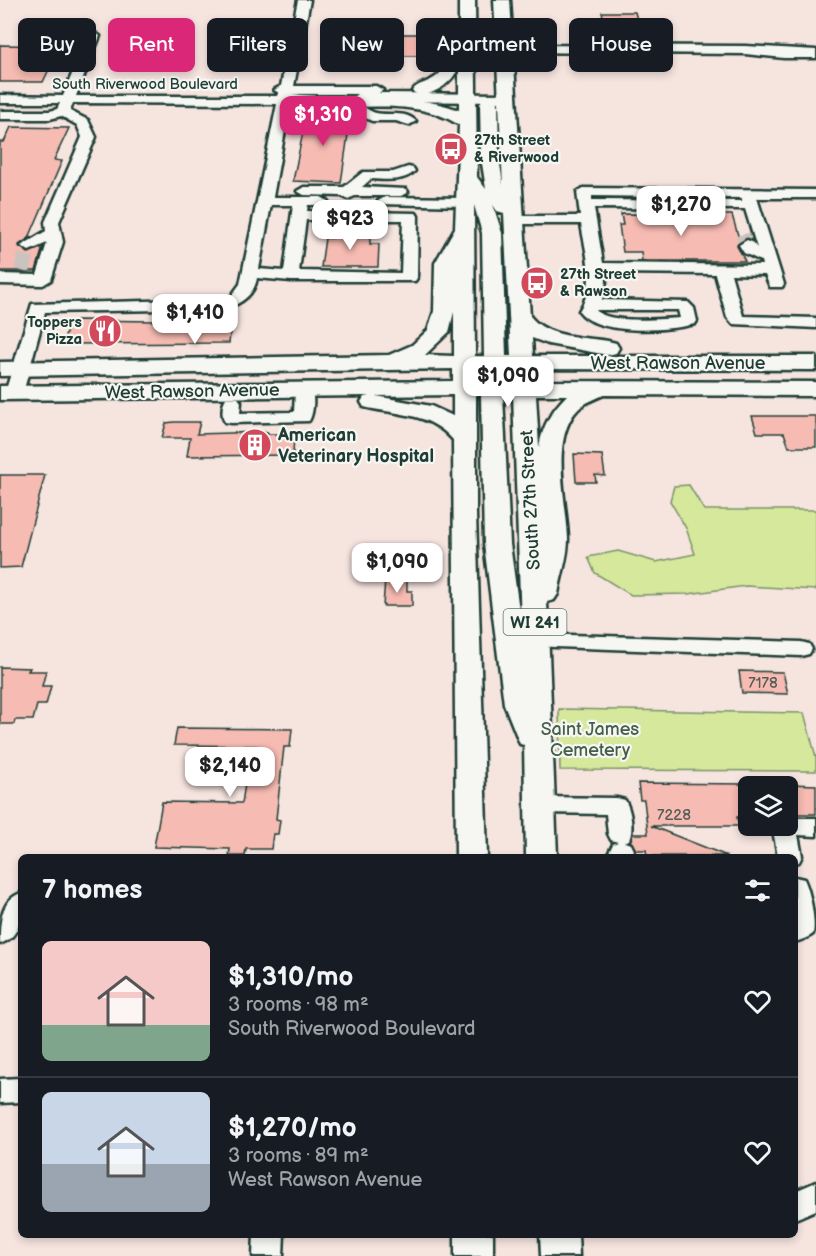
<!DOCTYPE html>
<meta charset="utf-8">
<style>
body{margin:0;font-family:"Balsamiq Sans",sans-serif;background:#20242c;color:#f1f3f6;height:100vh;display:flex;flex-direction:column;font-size:22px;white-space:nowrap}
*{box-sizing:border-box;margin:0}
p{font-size:20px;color:#9ea1a6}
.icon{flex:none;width:33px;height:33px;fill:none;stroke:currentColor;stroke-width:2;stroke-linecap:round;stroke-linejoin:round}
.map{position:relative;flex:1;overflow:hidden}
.details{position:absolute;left:18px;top:854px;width:780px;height:384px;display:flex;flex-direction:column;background:#171b24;border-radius:9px;box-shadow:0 3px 9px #0003}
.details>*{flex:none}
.top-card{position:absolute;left:18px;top:18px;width:780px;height:54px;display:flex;gap:12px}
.controls{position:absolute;left:738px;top:776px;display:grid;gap:12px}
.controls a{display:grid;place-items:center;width:60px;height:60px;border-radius:9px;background:#171b24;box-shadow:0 3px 9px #0003;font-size:30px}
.price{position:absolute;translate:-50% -51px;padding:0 14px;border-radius:12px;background:#fff;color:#222;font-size:20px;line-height:39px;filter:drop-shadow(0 2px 3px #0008)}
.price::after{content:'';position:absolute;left:50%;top:36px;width:18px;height:14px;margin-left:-9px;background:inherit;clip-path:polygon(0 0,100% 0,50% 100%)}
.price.on{background:#db2777;color:#fff}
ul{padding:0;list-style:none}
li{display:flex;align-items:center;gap:18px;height:150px;padding:0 24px}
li+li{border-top:2px solid #363941}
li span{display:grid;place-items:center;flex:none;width:168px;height:120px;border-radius:9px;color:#555}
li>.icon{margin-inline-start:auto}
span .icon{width:72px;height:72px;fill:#fffc;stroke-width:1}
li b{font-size:26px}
h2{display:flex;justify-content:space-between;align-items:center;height:72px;padding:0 24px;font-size:26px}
.pill{padding:0 21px;border-radius:9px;background:#171b24;box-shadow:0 3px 9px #0003;font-size:21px;line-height:54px}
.pill.on{background:#db2777;color:#fff}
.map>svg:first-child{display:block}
.green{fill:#d6e89c;stroke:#7a9268;stroke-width:1.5}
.building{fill:#f6bbb2;stroke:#1f3d34;stroke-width:1.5}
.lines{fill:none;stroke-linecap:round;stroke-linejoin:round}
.minor-tunnel{stroke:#cbc3bd;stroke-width:16;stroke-dasharray:16 8;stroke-linecap:butt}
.minor-casing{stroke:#1f3d34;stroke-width:5}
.major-casing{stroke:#1f3d34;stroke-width:5}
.minor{fill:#f6f6f2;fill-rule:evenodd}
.major{fill:#f6f6f2;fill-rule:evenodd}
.labels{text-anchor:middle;stroke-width:4.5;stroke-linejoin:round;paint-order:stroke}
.far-street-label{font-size:15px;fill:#1f3d34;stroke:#f6f6f2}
.far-poi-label{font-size:15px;font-weight:bold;fill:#1f3d34;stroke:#f6f6f2;text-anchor:start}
.number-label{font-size:15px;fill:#555c54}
.shield{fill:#f6f6f2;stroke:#60746d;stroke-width:1.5}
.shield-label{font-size:16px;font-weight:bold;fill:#1f3d34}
.street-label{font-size:18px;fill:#1f3d34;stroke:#f6f6f2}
.poi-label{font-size:18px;font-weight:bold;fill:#1f3d34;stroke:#f6f6f2;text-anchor:start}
.park-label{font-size:18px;fill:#445f49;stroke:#f6f6f2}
</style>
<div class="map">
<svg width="816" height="1256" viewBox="0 0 816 1256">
<rect width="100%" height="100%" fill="#f6e4df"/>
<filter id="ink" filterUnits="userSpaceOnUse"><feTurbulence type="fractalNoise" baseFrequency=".0167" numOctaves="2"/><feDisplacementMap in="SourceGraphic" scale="12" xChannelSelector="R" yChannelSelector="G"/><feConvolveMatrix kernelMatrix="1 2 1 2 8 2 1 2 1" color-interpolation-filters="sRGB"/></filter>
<g filter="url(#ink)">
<g class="green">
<path d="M689,485L704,510H816V590L746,586L688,594L631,595L595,573L588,557L618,551L656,562L695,554L686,528L670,501L674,486Z"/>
<path d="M559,709L804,713L816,757V771L560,770Z"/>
</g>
<g class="building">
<path d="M602,12H635L642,39H608Z"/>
<path d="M351,34H422V56H403V53H350Z"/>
<path d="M0,45L60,46L43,82H0Z"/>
<path d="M332,111H348L351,114L341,183L293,181L307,112Z"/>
<path d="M11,127L69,128L54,160L62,161L29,238L19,245L28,253L43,247L36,271H0V142H4Z"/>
<path d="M621,214L732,215L740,242L737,246L745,261H642L641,252H623L619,225H623Z"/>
<path d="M334,232H370V244H379L378,267H321L325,238H333Z"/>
<path d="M232,317L229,343L72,344L64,340L69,323L76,320L155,321L170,318Z"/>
<path d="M752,416H816V447H789L784,433H757Z"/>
<path d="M174,422H200L197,434L267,432L266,434H294L293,455L187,456L190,438H162L166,423Z"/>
<path d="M574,454L602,455L605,476L595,475L596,482H576Z"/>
<path d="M0,475H45L21,567L0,568Z"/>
<path d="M385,579L407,580V591H412V606H383Z"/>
<path d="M0,667L30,668L28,671H46L42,686H51L46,705H37L33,720H15L14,724H0Z"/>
<path d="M739,671L783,672L788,694L742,693Z"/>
<path d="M177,728L292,729L290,747H284L276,819L280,820L278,834H273L271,849H246L245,856H229L230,849L154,847L162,802L242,803L245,784H252L257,746L174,745Z"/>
<path d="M638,783L748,784V817H737L739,826H651L727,856H647L646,850H636L630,841L633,834H648L644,800H640Z"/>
<path d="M788,784L816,785V814H788Z"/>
</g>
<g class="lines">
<g class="minor-tunnel">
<path d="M744,234L747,245"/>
<path d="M22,271L29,246"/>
</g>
<defs>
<g id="minor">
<path d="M298,0H310L294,86H376L383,90L379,93L506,94L513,98L506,102L360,101L362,106C366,108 371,112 376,113C390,116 404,110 416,121L409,125L396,121H372L350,111L348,103L355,99L353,97L357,94H292L301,95L303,98L301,101L290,103L273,197H321L328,201L321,205H308L307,211L416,213L418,216L417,278L415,281H291L257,278C254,296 239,305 223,309L45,312L23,393L20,397H8L5,393L32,304L221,299L232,295L240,284L277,104L73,103L70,111L88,120L96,137L59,222L63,242L51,280L43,285L0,284V274L37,275L47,243L29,251L21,246L46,231L45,222L82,137L77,125L61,116L50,119H0V111H50L57,109L60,103H0V95L63,96L74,69L57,55L70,33L94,32L100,36L76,96H278L279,93L274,90L281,86L285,65H251L245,61L253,34L291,33ZM78,40H86L78,60L70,54ZM262,41H290L286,57H258ZM271,205H293L284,271L259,269ZM306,220H403L401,273L299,271Z"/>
<path d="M504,45L745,46L816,50V58H784L745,54L500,52L498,49L500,46Z"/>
<path d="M408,167L413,168L415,171C404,182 386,180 371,179L362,187L406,189L408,192L401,196H355L348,199L341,196L304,195L297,191L304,187H344L363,172H393Z"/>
<path d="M584,188L816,190V198H757L784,284L782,287H770L765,275L731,274L743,316L816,318V328L733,324L727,317L715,274L605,273L606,282L602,300L688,302L694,308L697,321L695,324C667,331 597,336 579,311C597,284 586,255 581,224H514L507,220L514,216H580L577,192ZM592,196L742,198V201L592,200ZM594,208L745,209L757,248L752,242L747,240L739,245L744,253L761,261L762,265L603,263ZM596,310H678L680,318C662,319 607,324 596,310Z"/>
<path d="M385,197L465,198L472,202L465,206L380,204L378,201Z"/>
<path d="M304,385L310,386C315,394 314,413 309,421L231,423L225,422C221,416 222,404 226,398H238L241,402L240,413L294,412L295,390L298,386Z"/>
<path d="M536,634L801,642L809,644L812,649L809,654L801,656L529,646L525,641L529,636Z"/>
<path d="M540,797L617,798L625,800C631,810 634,830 629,840L624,842L631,844L634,850L631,856H607L613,844L618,842L611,840L608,834L606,814L540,813L532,811L528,805L532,799Z"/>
<path d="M788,818H816V836L798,835L802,856L799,862L795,863V856H778L772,826L788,825Z"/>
<path d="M795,877L804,879C810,891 816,922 813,934C808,938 801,940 795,942Z"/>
<path d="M21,893C21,913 23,936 0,944C0,924 0,900 21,893Z"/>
<path d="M21,1078V1102L0,1103V1079Z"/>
<path d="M816,1182V1210L795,1219V1191Z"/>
<path d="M254,1234H284L283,1256H253Z"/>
</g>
<g id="major">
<path d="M459,0H475L477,177L486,189L481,157L480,104L483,100H495L498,104L499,157L503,185L494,0H510L530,316C547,338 583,337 608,341L616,343L619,348L616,353L608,355L548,344L532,338L533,356H816V370L534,369L535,381L816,382V396L604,395C597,398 589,401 583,405C547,432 567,501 568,539C568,557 561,576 558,594L554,600L547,602L557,856H526L524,745L520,744L504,704L484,544L481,395H476V514L487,856H456L453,440C429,412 397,415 364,407L361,402L364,397L370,396L0,400V386L453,381V369L0,376V362L389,355L412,345L428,330L434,311L435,263L455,228L459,125C410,92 335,116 279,103L277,99L279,95L285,94C340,99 409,91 459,110V67C451,84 438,92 420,96L412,91C418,82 432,83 440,73C448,63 443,48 449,37L459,36ZM474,205L482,233L484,356H475ZM493,205L497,211L504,213L511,356H506L502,233ZM454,312V356L425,355L449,332ZM453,395V416L431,406L376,396ZM503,395H513L521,625L510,544ZM536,395H567C551,411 543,425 539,447Z"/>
<rect x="455" y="1234" width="38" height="22"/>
<path d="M540,1234H578L579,1256H541Z"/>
</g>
</defs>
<use href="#minor" class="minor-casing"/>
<use href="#major" class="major-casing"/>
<use href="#minor" class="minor"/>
<use href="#major" class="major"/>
</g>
</g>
<defs>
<symbol id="bus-disc" viewBox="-11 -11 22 22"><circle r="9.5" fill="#d1495b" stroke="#f6f6f2"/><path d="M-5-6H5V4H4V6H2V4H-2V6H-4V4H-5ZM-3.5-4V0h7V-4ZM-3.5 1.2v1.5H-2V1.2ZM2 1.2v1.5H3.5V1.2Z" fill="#fff"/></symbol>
<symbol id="restaurant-disc" viewBox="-11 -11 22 22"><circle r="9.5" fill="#d1495b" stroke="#f6f6f2"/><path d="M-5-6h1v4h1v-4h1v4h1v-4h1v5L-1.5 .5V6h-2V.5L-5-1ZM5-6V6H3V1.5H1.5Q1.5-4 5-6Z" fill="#fff"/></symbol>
<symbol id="building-disc" viewBox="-11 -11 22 22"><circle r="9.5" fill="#d1495b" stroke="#f6f6f2"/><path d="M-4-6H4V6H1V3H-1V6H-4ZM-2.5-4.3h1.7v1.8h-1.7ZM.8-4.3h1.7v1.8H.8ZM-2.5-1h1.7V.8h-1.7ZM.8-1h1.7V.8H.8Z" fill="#fff"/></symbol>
</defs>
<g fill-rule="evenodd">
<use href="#bus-disc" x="432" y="130" width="38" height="38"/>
<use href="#bus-disc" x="518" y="264" width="38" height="38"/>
<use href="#restaurant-disc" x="86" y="312" width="38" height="38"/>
<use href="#building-disc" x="236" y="426" width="38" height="38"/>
</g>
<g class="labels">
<g class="far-street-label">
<text x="145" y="89">South Riverwood Boulevard</text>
</g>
<g class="far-poi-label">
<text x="474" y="145">27th Street<tspan x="474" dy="17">&amp; Riverwood</tspan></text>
<text x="560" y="279">27th Street<tspan x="560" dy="17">&amp; Rawson</tspan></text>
<text x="82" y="327" text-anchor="end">Toppers<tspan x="82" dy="17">Pizza</tspan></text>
</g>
<g class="number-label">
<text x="763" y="688">7178</text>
<text x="674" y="820">7228</text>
</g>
<rect class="shield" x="503.5" y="609" width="63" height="26" rx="4.5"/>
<g class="shield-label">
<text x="535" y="628">WI 241</text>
</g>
<g class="street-label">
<text x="678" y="369">West Rawson Avenue</text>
<text transform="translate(192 391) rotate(-1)" y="6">West Rawson Avenue</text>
<text transform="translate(530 500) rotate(-93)" y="6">South 27th Street</text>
</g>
<g class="poi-label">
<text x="278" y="441">American<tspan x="278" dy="21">Veterinary Hospital</tspan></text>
</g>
<g class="park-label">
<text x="590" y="735">Saint James<tspan x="590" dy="21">Cemetery</tspan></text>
</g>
</g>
</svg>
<div class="controls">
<a><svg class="icon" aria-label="layers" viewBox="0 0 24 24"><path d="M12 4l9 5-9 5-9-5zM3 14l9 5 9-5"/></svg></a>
</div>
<b class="price on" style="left:323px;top:147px">$1,310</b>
<b class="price" style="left:681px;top:237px">$1,270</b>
<b class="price" style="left:350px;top:251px">$923</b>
<b class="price" style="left:195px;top:345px">$1,410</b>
<b class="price" style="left:508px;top:408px">$1,090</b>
<b class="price" style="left:397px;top:594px">$1,090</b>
<b class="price" style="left:230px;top:798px">$2,140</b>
<div class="top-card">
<a class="pill">Buy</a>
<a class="pill on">Rent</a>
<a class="pill">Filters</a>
<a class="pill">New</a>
<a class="pill">Apartment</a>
<a class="pill">House</a>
</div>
<section class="details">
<h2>7 homes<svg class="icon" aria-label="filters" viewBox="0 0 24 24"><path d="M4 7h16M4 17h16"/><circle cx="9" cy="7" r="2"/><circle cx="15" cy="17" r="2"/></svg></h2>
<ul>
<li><span style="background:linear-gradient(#f6c9c9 70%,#7fa58c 0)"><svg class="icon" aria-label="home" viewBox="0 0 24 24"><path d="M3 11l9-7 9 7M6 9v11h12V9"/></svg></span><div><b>$1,310/mo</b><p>3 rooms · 98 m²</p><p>South Riverwood Boulevard</p></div><svg class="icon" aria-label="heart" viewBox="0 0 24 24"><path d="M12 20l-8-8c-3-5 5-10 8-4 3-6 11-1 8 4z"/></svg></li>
<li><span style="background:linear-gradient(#c9d6e8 60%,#9aa5b1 0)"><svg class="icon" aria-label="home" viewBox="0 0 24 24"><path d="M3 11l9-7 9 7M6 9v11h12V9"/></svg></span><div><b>$1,270/mo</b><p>3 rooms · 89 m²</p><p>West Rawson Avenue</p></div><svg class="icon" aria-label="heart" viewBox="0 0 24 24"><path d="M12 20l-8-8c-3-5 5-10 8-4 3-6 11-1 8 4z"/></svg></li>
</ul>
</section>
</div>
